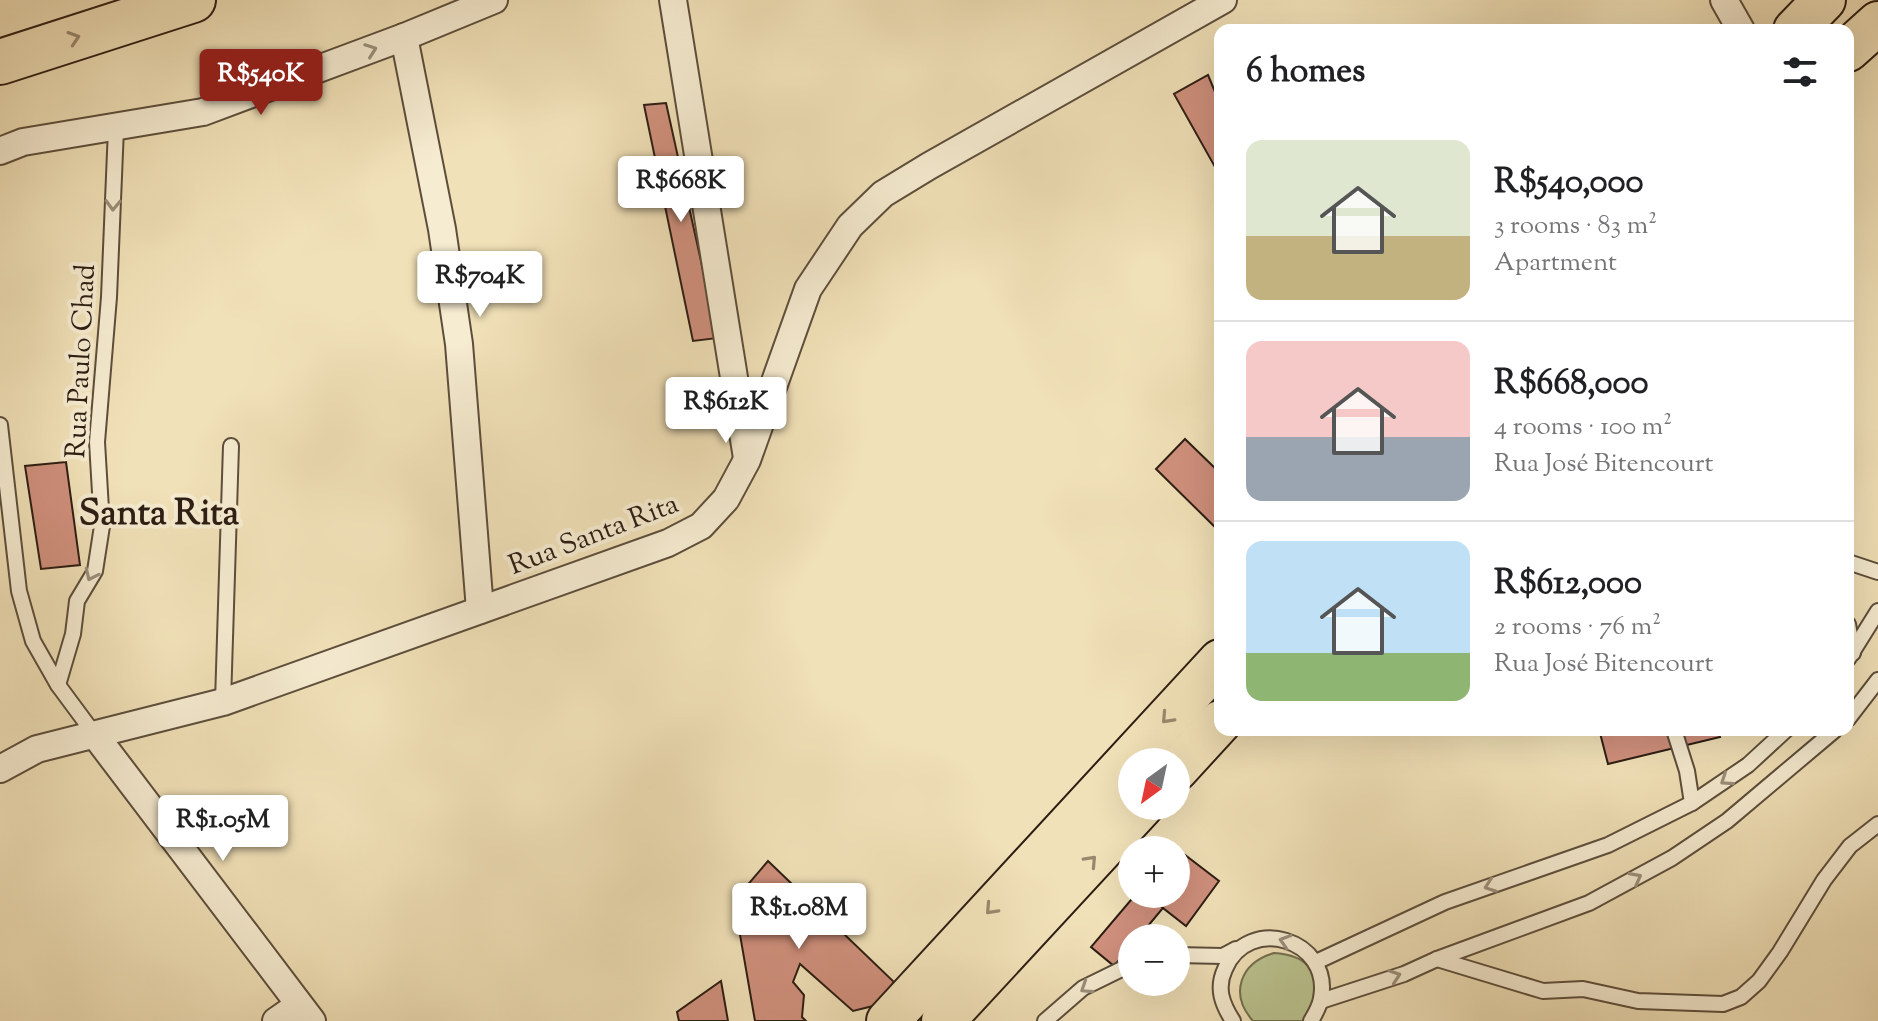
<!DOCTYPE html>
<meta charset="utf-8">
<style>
body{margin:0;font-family:"Sorts Mill Goudy",serif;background:#f2f2f2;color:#202124;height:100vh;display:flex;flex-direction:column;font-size:30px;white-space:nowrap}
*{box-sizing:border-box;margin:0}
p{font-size:26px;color:#757577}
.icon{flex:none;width:44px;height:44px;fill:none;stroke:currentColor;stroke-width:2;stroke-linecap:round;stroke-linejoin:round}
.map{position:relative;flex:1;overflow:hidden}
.drawer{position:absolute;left:1214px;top:24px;width:640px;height:712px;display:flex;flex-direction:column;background:#fff;border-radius:16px;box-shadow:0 8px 32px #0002}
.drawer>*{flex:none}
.needle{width:52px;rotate:213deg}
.buttons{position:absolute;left:1118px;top:748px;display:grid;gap:16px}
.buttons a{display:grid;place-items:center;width:72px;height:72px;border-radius:50%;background:#fff;box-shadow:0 8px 32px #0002;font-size:40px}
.price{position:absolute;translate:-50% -68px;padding:0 18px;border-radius:8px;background:#fff;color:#222;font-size:26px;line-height:52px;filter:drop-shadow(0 2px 4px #0008)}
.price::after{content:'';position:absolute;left:50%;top:48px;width:24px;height:18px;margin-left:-12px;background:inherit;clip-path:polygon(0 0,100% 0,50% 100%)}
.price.on{background:#8f2418;color:#fff}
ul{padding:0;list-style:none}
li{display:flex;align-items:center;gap:24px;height:200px;padding:0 32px}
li+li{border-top:2px solid #e0e0e0}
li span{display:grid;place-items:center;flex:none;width:224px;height:160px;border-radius:16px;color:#555}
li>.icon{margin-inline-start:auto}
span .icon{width:96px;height:96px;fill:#fffc;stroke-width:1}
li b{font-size:34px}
h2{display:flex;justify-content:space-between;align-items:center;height:96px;padding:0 32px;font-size:34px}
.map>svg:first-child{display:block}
.green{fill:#bac38f;stroke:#737051;stroke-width:2}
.building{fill:#d0907d;stroke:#2c1d13;stroke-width:2}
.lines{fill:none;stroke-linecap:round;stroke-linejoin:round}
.service-casing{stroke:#5d4e3c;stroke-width:18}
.minor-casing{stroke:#5d4e3c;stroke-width:30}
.primary-casing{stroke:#2c1d13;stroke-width:46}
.motorway-casing{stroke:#2c1d13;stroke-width:48}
.service{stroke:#f6ecd1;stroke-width:14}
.minor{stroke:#f6ecd1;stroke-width:26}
.primary{stroke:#f1e1b8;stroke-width:42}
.motorway{stroke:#f1e1b8;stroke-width:44}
.oneway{stroke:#98896e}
.oneway2{stroke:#9b8f7c}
.labels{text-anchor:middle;stroke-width:8;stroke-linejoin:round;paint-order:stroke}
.street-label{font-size:28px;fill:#2c1d13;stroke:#f6ecd1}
.district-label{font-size:36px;font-weight:bold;fill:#2c1d13;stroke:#f6ecd1}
</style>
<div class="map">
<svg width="1878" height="1021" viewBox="0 0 1878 1021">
<rect width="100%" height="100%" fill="#f1e1b8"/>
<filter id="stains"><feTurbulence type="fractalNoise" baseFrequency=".0025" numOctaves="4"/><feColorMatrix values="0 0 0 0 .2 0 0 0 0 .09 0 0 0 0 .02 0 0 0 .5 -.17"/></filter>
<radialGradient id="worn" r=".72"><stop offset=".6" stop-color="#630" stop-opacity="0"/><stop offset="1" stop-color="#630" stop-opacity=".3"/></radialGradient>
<path class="green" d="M1274,953C1307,955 1322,972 1312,1004C1310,1012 1310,1016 1304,1021H1253C1229,994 1240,963 1274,953Z"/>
<g class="building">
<path d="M1208,75L1220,104V166L1215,167L1174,94Z"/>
<path d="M666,103L718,338L693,341L644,105Z"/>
<path d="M1185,439L1220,473V532L1156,469Z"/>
<path d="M66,462L80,565L41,569L25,466Z"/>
<path d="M1611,730H1718L1720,737L1608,764L1600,733Z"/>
<path d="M1176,848L1219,881L1186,926L1145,894H1176L1174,850Z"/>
<path d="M768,861L894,982L877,1005L853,1011L800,964L793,982L804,995L802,1017L806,1021H755L739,929L738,896Z"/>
<path d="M1136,894H1145L1163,908L1138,938H1132V945L1114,966L1091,947Z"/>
<path d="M721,981L728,1021H679L677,1012Z"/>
</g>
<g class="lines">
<defs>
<g id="service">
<path d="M0,425L19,591L33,641L58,685L95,735"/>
<path d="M1848,562L1878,572"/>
<path d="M1848,624L1853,653"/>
<path d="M1848,659L1878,611"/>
<path d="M58,685L73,634L77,601L95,571L102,526L97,442L109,297L116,128"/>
<path d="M223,702L231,446"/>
<path d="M1848,719L1878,680"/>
<path d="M1674,730L1687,771L1692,803"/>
<path d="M1176,955L1223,956L1236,949"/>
<path d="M1437,959L1543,991L1583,989L1638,1001L1723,1004L1741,997L1759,981L1780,952L1824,880L1850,846L1878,824"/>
<path d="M1316,962L1445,902L1608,845L1692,803L1748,765L1786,730"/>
<path d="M1321,1001L1404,974L1437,959L1589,903L1672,858L1727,821L1835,730"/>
<path d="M1045,1021L1083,988L1132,964"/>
<path d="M1233,1021C1222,1004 1216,988 1225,969C1248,914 1332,939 1321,998C1320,1006 1315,1014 1311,1021"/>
</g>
<g id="minor">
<path d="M673,0L747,458"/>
<path d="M1724,0L1741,30"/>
<path d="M404,37L442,229L459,344L480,610"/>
<path d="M0,151L23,142L203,112L404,37L494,0"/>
<path d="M95,735L312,1021"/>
<path d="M0,769L37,749L223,702L668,543L701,526L726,499L747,460L808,289L850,226L883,194L929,166L1223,0"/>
<path d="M276,1021L299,1005"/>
</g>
<g id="primary">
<path d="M1795,30L1824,0"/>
<path d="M1848,50L1878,23"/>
<path d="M1176,770L1220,722"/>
<path d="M888,1021L1220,661"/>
<path d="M943,1021L1142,806"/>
</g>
<path id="motorway" d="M0,62L193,0"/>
</defs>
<use href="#service" class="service-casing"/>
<use href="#minor" class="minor-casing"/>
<use href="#primary" class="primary-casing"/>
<use href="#motorway" class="motorway-casing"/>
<use href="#service" class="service"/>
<use href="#minor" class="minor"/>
<use href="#primary" class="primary"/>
<use href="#motorway" class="motorway"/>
</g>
<defs><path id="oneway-chevron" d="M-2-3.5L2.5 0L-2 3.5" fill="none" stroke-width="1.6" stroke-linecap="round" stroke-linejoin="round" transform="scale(2)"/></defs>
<g class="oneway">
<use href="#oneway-chevron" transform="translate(74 38) rotate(-18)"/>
<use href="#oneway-chevron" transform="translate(1167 718) rotate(133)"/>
<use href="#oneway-chevron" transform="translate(1091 861) rotate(-47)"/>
<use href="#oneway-chevron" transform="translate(991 909) rotate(133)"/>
</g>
<g class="oneway2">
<use href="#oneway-chevron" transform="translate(371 50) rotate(-20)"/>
<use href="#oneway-chevron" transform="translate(113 205) rotate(92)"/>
<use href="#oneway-chevron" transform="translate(91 575) rotate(115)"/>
<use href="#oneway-chevron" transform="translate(1726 780) rotate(146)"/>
<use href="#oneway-chevron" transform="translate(1636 878) rotate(-28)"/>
<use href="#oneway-chevron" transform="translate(1490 886) rotate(160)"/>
<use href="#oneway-chevron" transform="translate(1285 941) rotate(-163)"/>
<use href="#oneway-chevron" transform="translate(1395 976) rotate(-19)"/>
<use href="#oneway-chevron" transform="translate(1086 988) rotate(147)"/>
</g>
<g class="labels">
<g class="street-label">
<text transform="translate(79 361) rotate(-87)" y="10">Rua Paulo Chad</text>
<text transform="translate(593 533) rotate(-21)" y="10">Rua Santa Rita</text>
</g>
<g class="district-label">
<text x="159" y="524">Santa Rita</text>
</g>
</g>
<rect width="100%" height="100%" filter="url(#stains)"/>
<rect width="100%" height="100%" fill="url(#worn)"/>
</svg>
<div class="buttons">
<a><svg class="needle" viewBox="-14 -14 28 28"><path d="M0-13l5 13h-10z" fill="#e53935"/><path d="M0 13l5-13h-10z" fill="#757577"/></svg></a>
<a>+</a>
<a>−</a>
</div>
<b class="price on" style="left:261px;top:117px">R$540K</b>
<b class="price" style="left:681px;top:224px">R$668K</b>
<b class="price" style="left:480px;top:319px">R$704K</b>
<b class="price" style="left:726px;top:445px">R$612K</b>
<b class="price" style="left:223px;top:863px">R$1.05M</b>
<b class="price" style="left:799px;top:951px">R$1.08M</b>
<section class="drawer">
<h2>6 homes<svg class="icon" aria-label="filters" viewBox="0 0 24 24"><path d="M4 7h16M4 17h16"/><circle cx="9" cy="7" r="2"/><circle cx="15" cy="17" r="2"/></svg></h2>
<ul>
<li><span style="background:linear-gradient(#dfe7d0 60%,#c2b280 0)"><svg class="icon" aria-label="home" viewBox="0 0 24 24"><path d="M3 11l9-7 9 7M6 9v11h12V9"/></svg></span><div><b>R$540,000</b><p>3 rooms · 83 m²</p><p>Apartment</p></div></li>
<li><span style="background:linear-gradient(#f6c9c9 60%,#9aa5b1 0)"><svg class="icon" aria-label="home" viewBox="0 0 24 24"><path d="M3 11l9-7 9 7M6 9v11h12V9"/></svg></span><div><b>R$668,000</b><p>4 rooms · 100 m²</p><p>Rua José Bitencourt</p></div></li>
<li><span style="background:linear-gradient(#bfe0f5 70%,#8fb573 0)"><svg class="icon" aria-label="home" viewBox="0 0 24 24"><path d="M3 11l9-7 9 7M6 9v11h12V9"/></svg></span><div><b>R$612,000</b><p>2 rooms · 76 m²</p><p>Rua José Bitencourt</p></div></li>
</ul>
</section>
</div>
